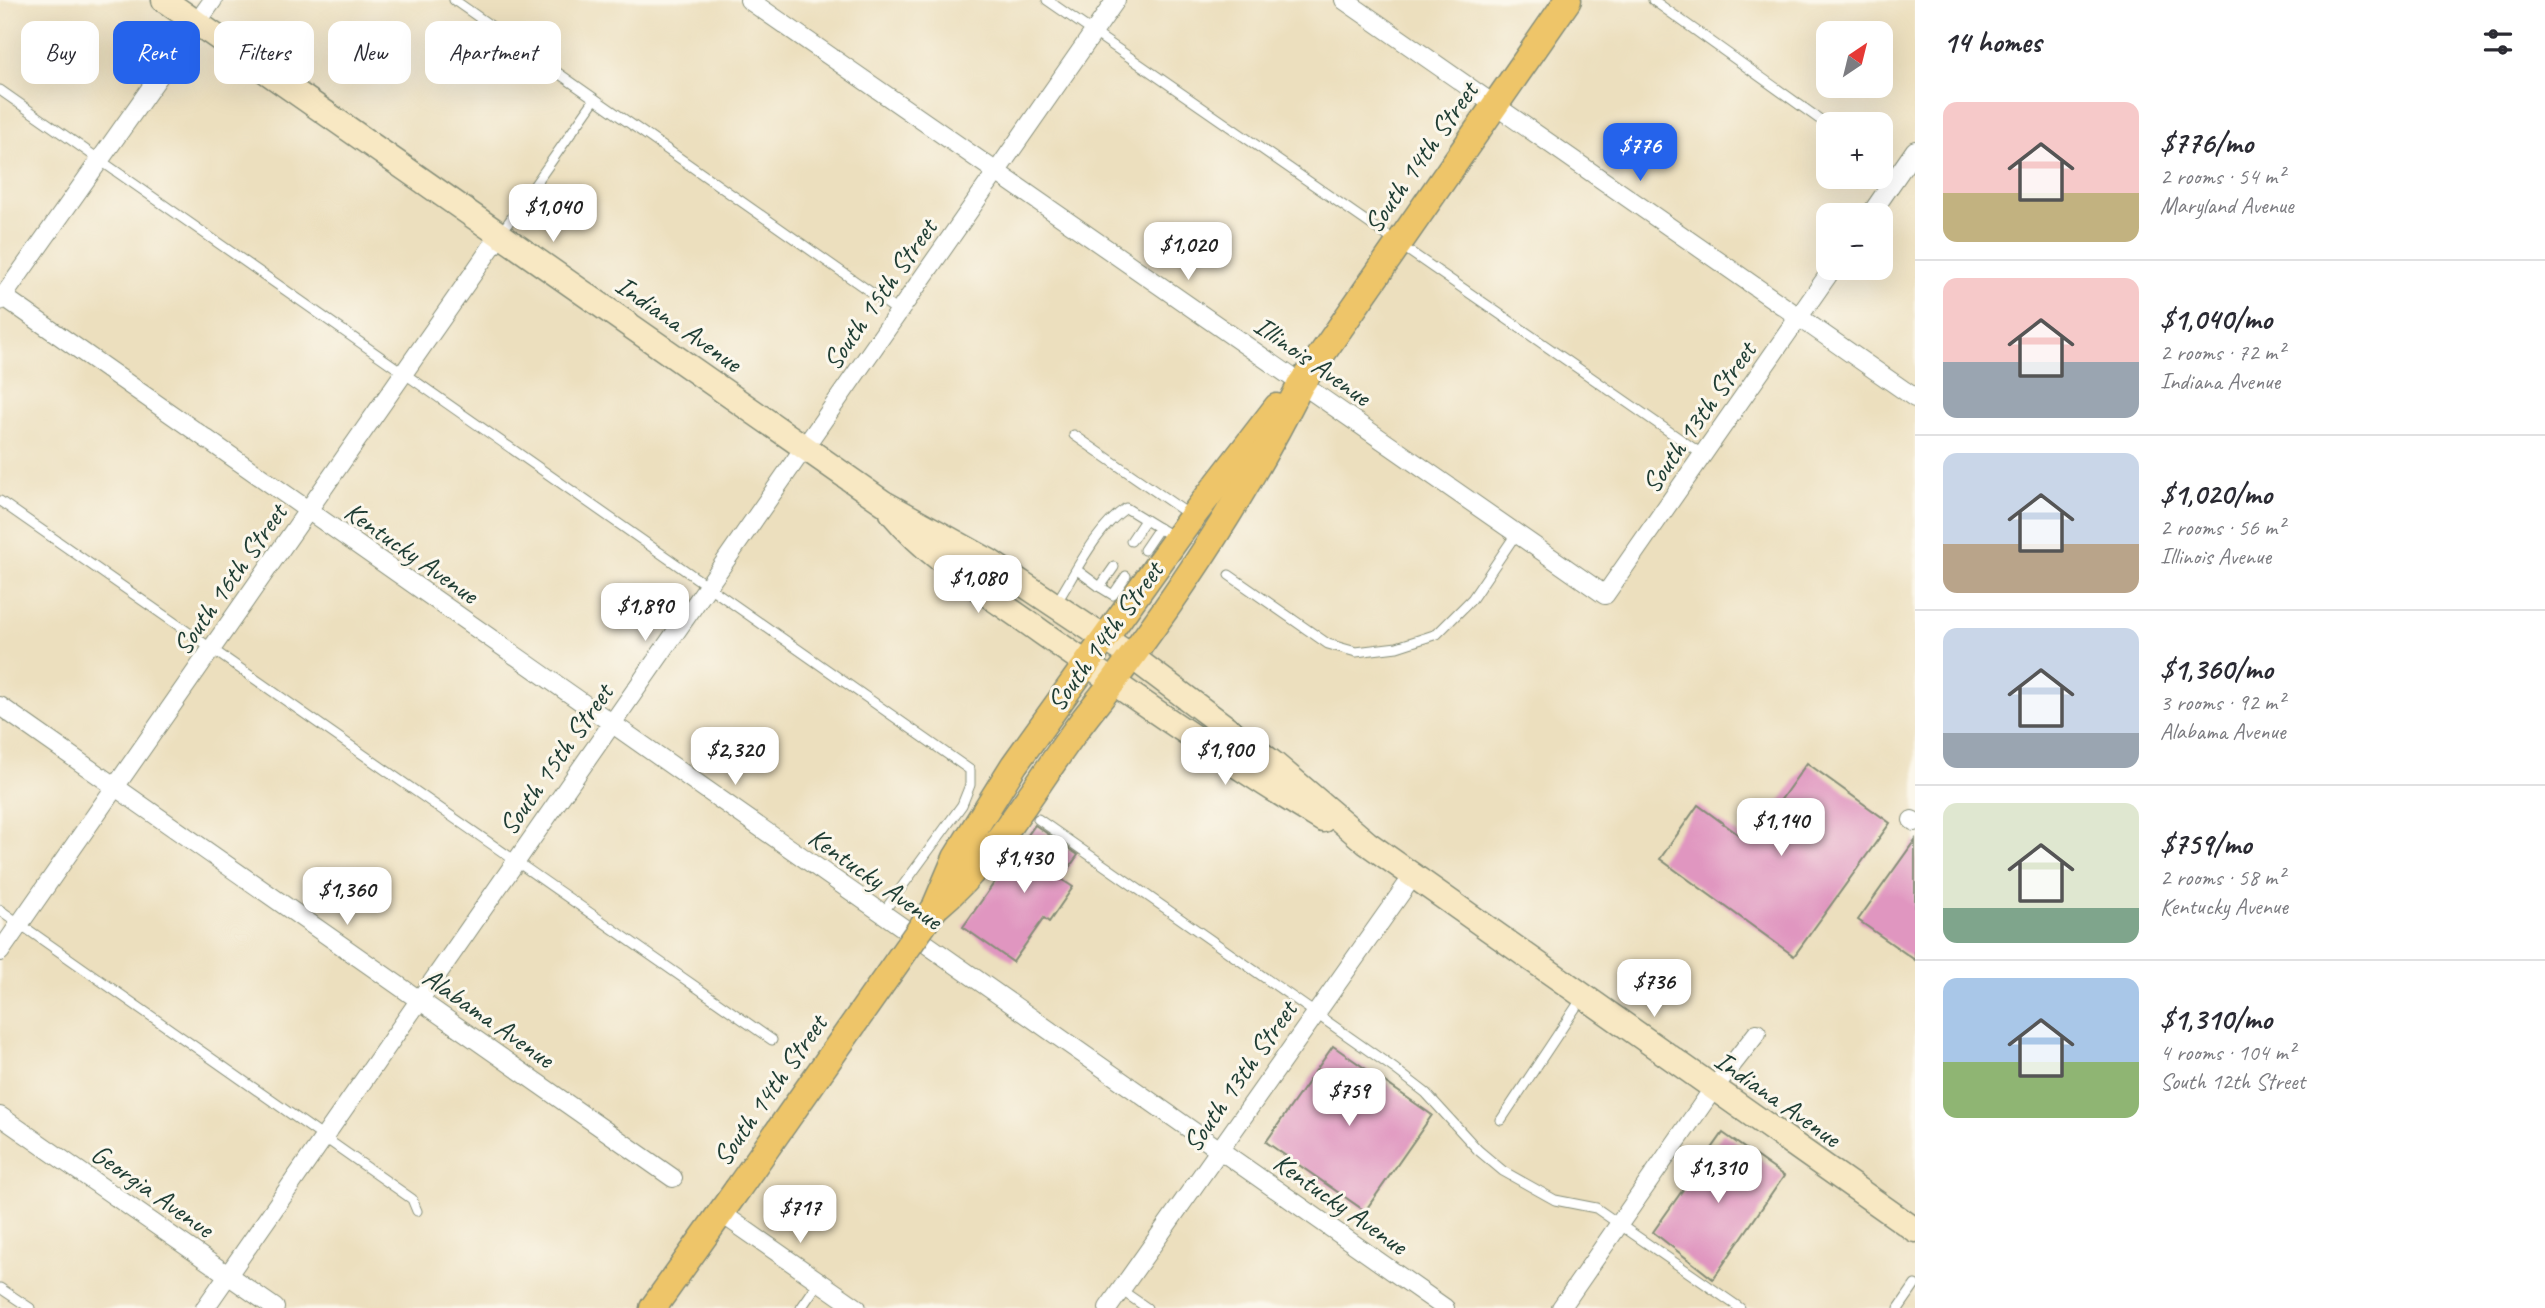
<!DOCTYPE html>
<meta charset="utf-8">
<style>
body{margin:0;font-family:Caveat,sans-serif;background:#f7f7f7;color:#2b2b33;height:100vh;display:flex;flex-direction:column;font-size:26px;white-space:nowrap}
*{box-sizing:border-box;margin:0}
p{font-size:23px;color:#7c7c81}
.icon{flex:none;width:38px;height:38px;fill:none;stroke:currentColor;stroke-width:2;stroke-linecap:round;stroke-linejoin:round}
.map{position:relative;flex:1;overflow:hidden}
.details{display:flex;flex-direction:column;background:#fff;width:630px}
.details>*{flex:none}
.top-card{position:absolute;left:21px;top:21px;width:665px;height:63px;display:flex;gap:14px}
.needle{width:46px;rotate:35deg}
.fabs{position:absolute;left:1816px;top:21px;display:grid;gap:14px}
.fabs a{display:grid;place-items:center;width:77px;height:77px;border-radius:14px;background:#fff;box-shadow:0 7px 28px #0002;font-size:35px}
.price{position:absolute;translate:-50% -60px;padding:0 16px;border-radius:14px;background:#fff;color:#222;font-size:23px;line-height:46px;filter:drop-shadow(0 2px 4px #0008)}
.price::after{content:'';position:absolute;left:50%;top:42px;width:21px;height:16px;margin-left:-10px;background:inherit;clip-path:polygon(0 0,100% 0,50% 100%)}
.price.active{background:#2563eb;color:#fff}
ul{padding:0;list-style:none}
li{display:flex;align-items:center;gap:21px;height:175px;padding:0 28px}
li+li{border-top:2px solid #e1e1e2}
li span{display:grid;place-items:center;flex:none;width:196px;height:140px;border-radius:14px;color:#555}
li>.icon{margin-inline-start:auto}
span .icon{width:84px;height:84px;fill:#fffc;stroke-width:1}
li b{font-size:30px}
h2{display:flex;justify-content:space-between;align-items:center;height:84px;padding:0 28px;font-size:30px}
.tag{padding:0 24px;border-radius:14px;background:#fff;box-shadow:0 7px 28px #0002;font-size:24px;line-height:63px}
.tag.active{background:#2563eb;color:#fff}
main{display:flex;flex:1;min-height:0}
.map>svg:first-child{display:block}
.building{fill:#e096c0}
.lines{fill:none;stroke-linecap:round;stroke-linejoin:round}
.lane-casing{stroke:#868e79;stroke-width:11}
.street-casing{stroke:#868e79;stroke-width:20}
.secondary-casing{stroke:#868e79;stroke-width:27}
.primary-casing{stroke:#868e79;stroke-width:29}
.lane{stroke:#fff;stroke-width:9}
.street{stroke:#fff;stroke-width:18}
.secondary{stroke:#f8e8c3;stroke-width:24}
.primary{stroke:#eec569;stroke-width:26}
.primary-bridge-casing{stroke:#868e79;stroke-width:29;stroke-linecap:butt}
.primary-bridge{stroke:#eec569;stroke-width:26}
.labels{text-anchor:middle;stroke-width:6;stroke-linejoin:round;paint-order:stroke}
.street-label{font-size:28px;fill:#1f3d34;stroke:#fbf7ec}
</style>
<main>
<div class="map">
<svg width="1915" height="1308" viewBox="0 0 1915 1308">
<rect width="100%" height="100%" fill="#fbf7ec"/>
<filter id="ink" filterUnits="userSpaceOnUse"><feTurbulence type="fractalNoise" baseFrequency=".0143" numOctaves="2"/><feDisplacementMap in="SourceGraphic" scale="14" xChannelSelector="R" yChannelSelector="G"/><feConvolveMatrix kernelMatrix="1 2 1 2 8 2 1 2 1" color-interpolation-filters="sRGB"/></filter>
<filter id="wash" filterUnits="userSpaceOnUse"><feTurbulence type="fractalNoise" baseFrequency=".00686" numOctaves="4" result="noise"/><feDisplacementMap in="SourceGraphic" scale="28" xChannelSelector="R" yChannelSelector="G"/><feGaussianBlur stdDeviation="1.57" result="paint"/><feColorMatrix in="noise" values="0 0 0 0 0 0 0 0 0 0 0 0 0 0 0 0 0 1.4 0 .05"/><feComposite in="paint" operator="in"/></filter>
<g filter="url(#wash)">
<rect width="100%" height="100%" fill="#ecdfbe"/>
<g id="blocks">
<g class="building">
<path d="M1807,763L1890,823L1794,956L1660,859L1698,805L1750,843Z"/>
<path d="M1035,825L1078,855L1061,879L1073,887L1049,922L1044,918L1013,962L963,927Z"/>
<path d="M1915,840V960L1858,920Z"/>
<path d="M1333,1046L1432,1115L1365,1211L1266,1142Z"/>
<path d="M1723,1133L1784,1176L1713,1279L1653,1232Z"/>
</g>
</g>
</g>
<g filter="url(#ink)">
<use href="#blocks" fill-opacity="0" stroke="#868e79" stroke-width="2"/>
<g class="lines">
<defs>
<g id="lane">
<path d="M454,0L899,312"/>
<path d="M1047,0L1703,455"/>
<path d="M1653,0L1829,126"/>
<path d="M0,90L970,770V785L962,805L882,914"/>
<path d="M1881,164L1897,176"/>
<path d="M501,233L595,99"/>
<path d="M1074,435L1191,516"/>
<path d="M0,501L772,1040"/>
<path d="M1131,541L1145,520"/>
<path d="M1144,550L1159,528"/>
<path d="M1077,570L1100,587L1114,567"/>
<path d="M1229,575L1328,644L1356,652L1397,647L1437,634L1472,599L1516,534"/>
<path d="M1100,587L1113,595L1126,576"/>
<path d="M1055,605C1075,574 1095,529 1126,508L1175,538"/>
<path d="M1038,819L1395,1069L1426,1093L1478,1150L1503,1171L1555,1200L1596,1208L1740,1308"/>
<path d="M0,910L412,1199L417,1211"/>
<path d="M1501,1120L1582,998"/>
<path d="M0,1288L30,1308"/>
<path d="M1121,1290L1147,1308"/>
<path d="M801,1308L819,1282"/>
<path d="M1899,1308L1915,1285"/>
</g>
<g id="street">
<path d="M749,0L1605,595L1833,268"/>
<path d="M1344,0L1915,398"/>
<path d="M1870,215L1915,150"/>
<path d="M0,294L1445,1308"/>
<path d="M0,301L213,0"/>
<path d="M0,706L673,1178"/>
<path d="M1912,820L1915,822"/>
<path d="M0,952L500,235"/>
<path d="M0,1116L275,1308"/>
<path d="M721,1213L857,1308"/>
<path d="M205,1308L1116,0"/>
<path d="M1108,1308L1413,876"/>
<path d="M1561,1308L1713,1089L1757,1033"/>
</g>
<g id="secondary">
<path d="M164,0L884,503L989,561L1131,656L1273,763L1367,843L1915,1230"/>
<path d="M892,513C933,562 990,595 1041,632C1134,697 1226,761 1323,820"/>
</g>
<g id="primary">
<path d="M936,905L956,858L1014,765L1192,517L1277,407"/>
<path d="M935,908C992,861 1030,793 1073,734C1087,714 1104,695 1118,675C1186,584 1250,486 1301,384L1568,0"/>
<path d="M653,1308L737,1190"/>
</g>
</defs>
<use href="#lane" class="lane-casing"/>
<use href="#street" class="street-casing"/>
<use href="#secondary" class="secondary-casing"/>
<use href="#primary" class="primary-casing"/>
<use href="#lane" class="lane"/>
<use href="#street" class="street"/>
<use href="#secondary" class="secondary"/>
<use href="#primary" class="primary"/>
<defs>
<path id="primary-bridge" d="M737,1190L935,908"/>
</defs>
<use href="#primary-bridge" class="primary-bridge-casing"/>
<use href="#primary-bridge" class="primary-bridge"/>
</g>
</g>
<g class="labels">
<g class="street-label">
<text transform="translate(1420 157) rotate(-55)" y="10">South 14th Street</text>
<text transform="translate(879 294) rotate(-55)" y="10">South 15th Street</text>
<text transform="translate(679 323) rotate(35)" y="10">Indiana Avenue</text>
<text transform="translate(1313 360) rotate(35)" y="10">Illinois Avenue</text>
<text transform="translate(1698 417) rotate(-55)" y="10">South 13th Street</text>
<text transform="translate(412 552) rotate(35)" y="10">Kentucky Avenue</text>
<text transform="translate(229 579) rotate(-55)" y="10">South 16th Street</text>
<text transform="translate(1104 636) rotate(-54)" y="10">South 14th Street</text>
<text transform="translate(555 759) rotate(-55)" y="10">South 15th Street</text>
<text transform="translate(876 878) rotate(35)" y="10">Kentucky Avenue</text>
<text transform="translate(489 1017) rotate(35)" y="10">Alabama Avenue</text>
<text transform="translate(1239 1076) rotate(-55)" y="10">South 13th Street</text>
<text transform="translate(769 1090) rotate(-55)" y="10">South 14th Street</text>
<text transform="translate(1778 1098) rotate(35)" y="10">Indiana Avenue</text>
<text transform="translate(153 1190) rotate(35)" y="10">Georgia Avenue</text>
<text transform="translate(1341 1203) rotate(35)" y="10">Kentucky Avenue</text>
</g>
</g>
</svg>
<div class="fabs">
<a><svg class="needle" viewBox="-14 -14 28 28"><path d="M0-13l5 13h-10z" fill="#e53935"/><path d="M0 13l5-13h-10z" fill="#7c7c81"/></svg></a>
<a>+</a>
<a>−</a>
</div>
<b class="price active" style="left:1640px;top:183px">$776</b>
<b class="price" style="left:553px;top:244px">$1,040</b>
<b class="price" style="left:1188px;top:282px">$1,020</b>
<b class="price" style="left:978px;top:615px">$1,080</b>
<b class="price" style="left:645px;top:643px">$1,890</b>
<b class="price" style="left:735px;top:787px">$2,320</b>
<b class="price" style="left:1225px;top:787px">$1,900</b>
<b class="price" style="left:1781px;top:858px">$1,140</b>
<b class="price" style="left:1024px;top:895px">$1,430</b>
<b class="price" style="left:347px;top:927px">$1,360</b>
<b class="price" style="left:1654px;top:1019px">$736</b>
<b class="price" style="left:1349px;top:1128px">$759</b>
<b class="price" style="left:1718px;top:1205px">$1,310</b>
<b class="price" style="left:800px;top:1245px">$717</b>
<div class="top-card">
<a class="tag">Buy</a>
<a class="tag active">Rent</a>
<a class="tag">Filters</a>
<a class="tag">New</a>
<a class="tag">Apartment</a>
</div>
</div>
<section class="details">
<h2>14 homes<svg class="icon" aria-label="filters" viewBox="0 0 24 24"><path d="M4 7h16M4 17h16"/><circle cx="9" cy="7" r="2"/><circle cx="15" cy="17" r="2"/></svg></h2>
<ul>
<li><span style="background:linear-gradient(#f6c9c9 65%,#c2b280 0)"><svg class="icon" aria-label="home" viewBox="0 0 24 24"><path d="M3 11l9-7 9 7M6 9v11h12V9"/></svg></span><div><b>$776/mo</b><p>2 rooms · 54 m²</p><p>Maryland Avenue</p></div></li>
<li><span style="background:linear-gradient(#f6c9c9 60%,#9aa5b1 0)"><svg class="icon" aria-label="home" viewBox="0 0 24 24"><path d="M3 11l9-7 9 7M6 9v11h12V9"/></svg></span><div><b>$1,040/mo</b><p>2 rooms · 72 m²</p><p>Indiana Avenue</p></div></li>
<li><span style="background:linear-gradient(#c9d6e8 65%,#b9a48a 0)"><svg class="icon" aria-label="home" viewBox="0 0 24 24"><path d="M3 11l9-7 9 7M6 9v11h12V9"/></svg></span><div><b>$1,020/mo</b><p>2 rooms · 56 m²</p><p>Illinois Avenue</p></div></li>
<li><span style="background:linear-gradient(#c9d6e8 75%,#9aa5b1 0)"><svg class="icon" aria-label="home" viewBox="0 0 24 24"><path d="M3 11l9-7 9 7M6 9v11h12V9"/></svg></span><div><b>$1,360/mo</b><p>3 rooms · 92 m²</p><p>Alabama Avenue</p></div></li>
<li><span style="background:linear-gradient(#dfe7d0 75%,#7fa58c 0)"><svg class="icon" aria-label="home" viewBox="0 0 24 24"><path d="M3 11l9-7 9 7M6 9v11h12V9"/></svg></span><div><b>$759/mo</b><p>2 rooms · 58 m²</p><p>Kentucky Avenue</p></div></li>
<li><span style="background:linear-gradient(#a9c7e8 60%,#8fb573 0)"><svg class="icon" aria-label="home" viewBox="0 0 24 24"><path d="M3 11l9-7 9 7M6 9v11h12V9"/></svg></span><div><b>$1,310/mo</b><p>4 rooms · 104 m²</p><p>South 12th Street</p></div></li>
</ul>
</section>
</main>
